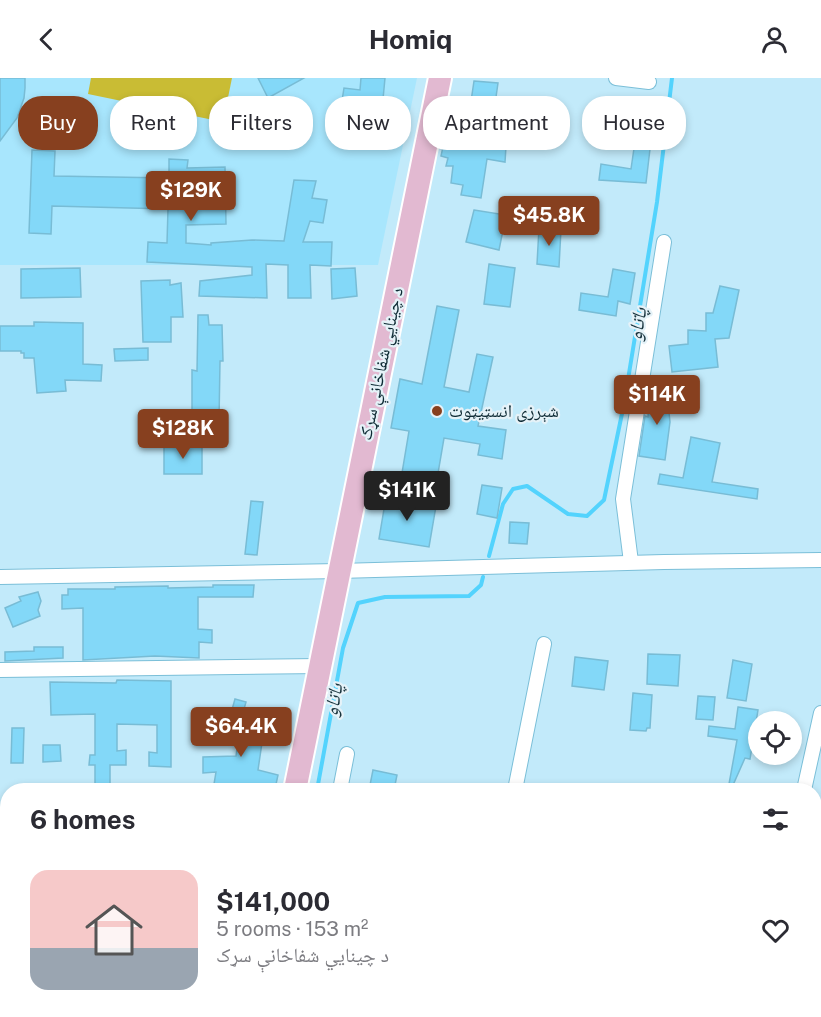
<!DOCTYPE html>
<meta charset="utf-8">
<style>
body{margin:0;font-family:"Public Sans","Noto Naskh Arabic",sans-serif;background:#f7f7f7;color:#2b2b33;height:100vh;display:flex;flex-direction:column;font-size:22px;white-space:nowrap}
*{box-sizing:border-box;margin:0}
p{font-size:20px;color:#7c7c81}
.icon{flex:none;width:33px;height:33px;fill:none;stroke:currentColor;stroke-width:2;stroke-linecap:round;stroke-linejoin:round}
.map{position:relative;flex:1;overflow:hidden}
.details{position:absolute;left:0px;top:705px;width:822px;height:234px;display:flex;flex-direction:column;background:#fff;border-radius:24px 24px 0 0;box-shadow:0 3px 9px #0003}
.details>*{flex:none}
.hud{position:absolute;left:18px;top:18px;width:786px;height:54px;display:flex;gap:12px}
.controls{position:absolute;left:748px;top:633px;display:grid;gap:12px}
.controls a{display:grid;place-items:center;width:54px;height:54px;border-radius:50%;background:#fff;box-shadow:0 3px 9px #0003;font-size:30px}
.price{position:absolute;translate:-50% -51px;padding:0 14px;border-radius:6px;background:#87401f;color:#fff;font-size:20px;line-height:39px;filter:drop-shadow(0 2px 3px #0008)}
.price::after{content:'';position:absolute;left:50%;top:36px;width:18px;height:14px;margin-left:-9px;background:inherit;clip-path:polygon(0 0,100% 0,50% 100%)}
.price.selected{background:#222;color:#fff}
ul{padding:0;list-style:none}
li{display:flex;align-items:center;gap:18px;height:150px;padding:0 30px}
li span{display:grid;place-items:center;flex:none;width:168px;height:120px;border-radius:18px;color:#555}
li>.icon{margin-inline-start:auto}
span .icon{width:72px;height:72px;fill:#fffc;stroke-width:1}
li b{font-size:26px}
h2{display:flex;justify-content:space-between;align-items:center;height:72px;padding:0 30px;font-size:26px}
.tag{padding:0 21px;border-radius:24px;background:#fff;box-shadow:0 3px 9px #0003;font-size:21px;line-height:54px}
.tag.selected{background:#87401f;color:#fff}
header{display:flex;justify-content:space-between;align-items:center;height:78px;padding:0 30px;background:#fff;font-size:27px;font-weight:700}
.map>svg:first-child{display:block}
.built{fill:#a8e6fd}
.green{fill:#c9bc34}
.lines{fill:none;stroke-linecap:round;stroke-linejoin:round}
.stream{stroke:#53d3fd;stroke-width:4}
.building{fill:#83d8f8;stroke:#78bcd5;stroke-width:1.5}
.street-casing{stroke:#7bbfd8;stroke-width:16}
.primary-casing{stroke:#fff;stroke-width:26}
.street{stroke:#fff;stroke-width:14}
.primary{stroke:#e2b9d1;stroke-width:22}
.poi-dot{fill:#87401f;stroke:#e5f2f8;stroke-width:2}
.labels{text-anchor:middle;stroke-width:4.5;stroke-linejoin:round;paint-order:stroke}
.street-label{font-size:18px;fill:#0d2a34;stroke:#e5f2f8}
.poi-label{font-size:18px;fill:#0d2a34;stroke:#e5f2f8;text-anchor:start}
.water-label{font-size:20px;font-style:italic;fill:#18333d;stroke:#e5f2f8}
</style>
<header><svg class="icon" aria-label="back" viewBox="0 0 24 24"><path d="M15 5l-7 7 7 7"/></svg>Homiq<svg class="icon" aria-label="person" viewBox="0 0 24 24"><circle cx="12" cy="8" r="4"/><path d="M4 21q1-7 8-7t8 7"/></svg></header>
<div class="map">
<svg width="821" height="939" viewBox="0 0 821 939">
<rect width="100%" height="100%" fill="#c2eafa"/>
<path class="built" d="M0,0H417L378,187H0Z"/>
<path class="green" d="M91,0H232L223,44L88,16Z"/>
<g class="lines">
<g class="stream">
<path d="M489,478L503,426L513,411L527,408L568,436L587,438L604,422L624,326L657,124L672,0"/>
<path d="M317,712L343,570L358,525L385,519L469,518L481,507L483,499"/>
<path d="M270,939L271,932"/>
</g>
</g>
<g class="building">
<path d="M0,0H25V10L24,20L17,40L0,63Z"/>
<path d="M258,0H304L268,20Z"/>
<path d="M361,0H385L383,21L366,19L360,51L338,48L344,10L360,12Z"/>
<path d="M474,3L498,5L493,40L469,37Z"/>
<path d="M639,36L654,37L646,105L599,102L601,86L631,91Z"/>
<path d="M496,50L495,66L506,68L505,84L487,81L481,120L461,117L463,107L451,105L453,88H446L448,80L441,78L446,55L458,58V60L480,64L482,51Z"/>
<path d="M32,72L55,73L54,98L169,100V81L188,82L187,90L225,89L226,146L186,147V165L211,167V165L252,162L284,163L294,102L316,103L312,120L327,122L323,145L310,143L303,164H332L331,188L310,187L311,220H288V187L266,186L267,220L199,218L200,203L252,197V189L147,184L148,164L167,165L168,131L52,128L51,156L29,155Z"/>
<path d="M474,132L506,137L499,172L466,164Z"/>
<path d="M539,150L561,151L559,189L537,186Z"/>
<path d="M489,186L515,190L510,229L484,226Z"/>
<path d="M80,190L81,219L21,220V191Z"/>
<path d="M355,190L357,218L332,221L331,191Z"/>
<path d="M613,191L635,195L630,226L618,223L616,238L579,232L581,215L608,219Z"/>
<path d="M170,202V207L181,205L183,239H171V264H143L141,203Z"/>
<path d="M720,208L739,212L729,260L715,261L718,289L672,294L669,268L688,266V252L706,253V235H713Z"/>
<path d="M437,228L459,232L444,309L469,314L477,276L493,279L478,348L506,352L502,381L478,377L480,366L444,360L436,407L401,401L409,353L391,350L400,301L422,306Z"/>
<path d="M198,237H208L209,247H222L223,283H220L219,343L192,342V292L197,293Z"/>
<path d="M34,244L83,245V286L102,287L101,303L65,302L66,313L37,315L34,280H24V275H21V273H0V248H34Z"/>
<path d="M148,270V282L115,283L114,271Z"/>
<path d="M673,313V324L668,325L670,344L665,382L639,378L645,338L648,339L649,314Z"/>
<path d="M691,359L720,365L712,404L758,411L757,421L658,406L660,396L683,400Z"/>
<rect x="164" y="367" width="38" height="29"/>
<path d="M482,407L502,410L497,440L477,436Z"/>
<path d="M386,419L436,428L429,469L379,461Z"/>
<path d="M251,423L263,424L257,477L245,476Z"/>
<path d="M510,444L529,445L527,466L509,465Z"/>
<path d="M213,507H254L253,519H198V551L212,552V565L199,564V580L155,578L83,582V530L62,531V517H68V511H115V509L168,508V510L213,509Z"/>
<path d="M38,514L41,523L38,532L40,538L13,549L5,530L21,523L19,519Z"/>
<path d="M34,569H63V580L5,583V574L34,573Z"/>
<path d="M648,576L680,577L678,608L647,606Z"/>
<path d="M575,579L608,583L604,612L572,608Z"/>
<path d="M733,582L752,586L746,623L727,620Z"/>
<path d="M117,602L171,603V689L149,688V674L157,675V647L117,646V673L126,672V687H110V712H95V687H89L90,677H95V636L51,637L50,604L116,605Z"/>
<path d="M633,615L652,617L650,650H647L646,653L630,652Z"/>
<path d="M698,618L715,619L713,642L696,641Z"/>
<path d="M235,621L246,624L242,638L252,639L251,648L264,651L258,692L278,697L275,711L248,706L247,712H213L216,694L203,695V679L236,678L241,641L240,646H228Z"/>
<path d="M738,629L758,632L750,681L745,680L733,707L729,706L737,662L708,658L709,648L735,651Z"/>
<path d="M12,650H24L23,685H11Z"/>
<path d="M43,667H60L61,683L43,684Z"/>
<path d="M373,692L397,697L394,712H369Z"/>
</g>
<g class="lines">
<defs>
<g id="street">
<path d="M616,0L649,4"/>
<path d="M631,484L623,421L664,164"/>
<path d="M0,499L339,493L664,484L821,482"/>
<path d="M0,592L320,588"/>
<path d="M340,712L347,676"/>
<path d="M515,712L544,566"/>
<path d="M804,712L821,635"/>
<path d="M0,778H8"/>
<path d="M814,920L821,916"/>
<path d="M295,939L296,932"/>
<path d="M784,939L794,932"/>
</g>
<g id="primary">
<path d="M295,712L440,0"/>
<path d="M249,939L251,932"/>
</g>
</defs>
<use href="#street" class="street-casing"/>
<use href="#primary" class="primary-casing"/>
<use href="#street" class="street"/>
<use href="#primary" class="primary"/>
</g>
<circle class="poi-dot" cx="437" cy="333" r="6"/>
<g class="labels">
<g class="street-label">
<text transform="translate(381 286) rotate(-78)" y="6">د چينايي شفاخانې سړک</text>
</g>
<g class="poi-label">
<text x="449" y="339">شېرزی انسټيټوت</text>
</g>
<g class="water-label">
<text transform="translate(637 246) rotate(-81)" y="7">پاتاو</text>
<text transform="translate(333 622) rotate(-80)" y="7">پاتاو</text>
</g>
</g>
</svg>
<div class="controls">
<a><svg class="icon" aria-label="locate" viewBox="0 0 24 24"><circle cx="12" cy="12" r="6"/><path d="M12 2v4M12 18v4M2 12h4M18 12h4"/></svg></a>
</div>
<b class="price" style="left:191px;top:144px">$129K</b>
<b class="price" style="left:549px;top:169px">$45.8K</b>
<b class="price" style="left:657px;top:348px">$114K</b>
<b class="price" style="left:183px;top:382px">$128K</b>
<b class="price selected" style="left:407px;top:444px">$141K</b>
<b class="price" style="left:241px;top:680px">$64.4K</b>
<div class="hud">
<a class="tag selected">Buy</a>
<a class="tag">Rent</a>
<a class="tag">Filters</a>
<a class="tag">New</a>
<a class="tag">Apartment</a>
<a class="tag">House</a>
</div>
<section class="details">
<h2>6 homes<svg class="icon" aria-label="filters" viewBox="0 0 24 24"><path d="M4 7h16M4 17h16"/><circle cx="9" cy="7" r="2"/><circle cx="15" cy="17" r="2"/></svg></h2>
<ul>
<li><span style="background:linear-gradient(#f6c9c9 65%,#9aa5b1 0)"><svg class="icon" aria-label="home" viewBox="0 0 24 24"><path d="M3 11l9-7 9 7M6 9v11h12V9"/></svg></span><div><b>$141,000</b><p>5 rooms · 153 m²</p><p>د چينايي شفاخانې سړک</p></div><svg class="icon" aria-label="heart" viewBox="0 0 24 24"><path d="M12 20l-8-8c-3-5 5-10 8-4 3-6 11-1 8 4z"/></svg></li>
</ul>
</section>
</div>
